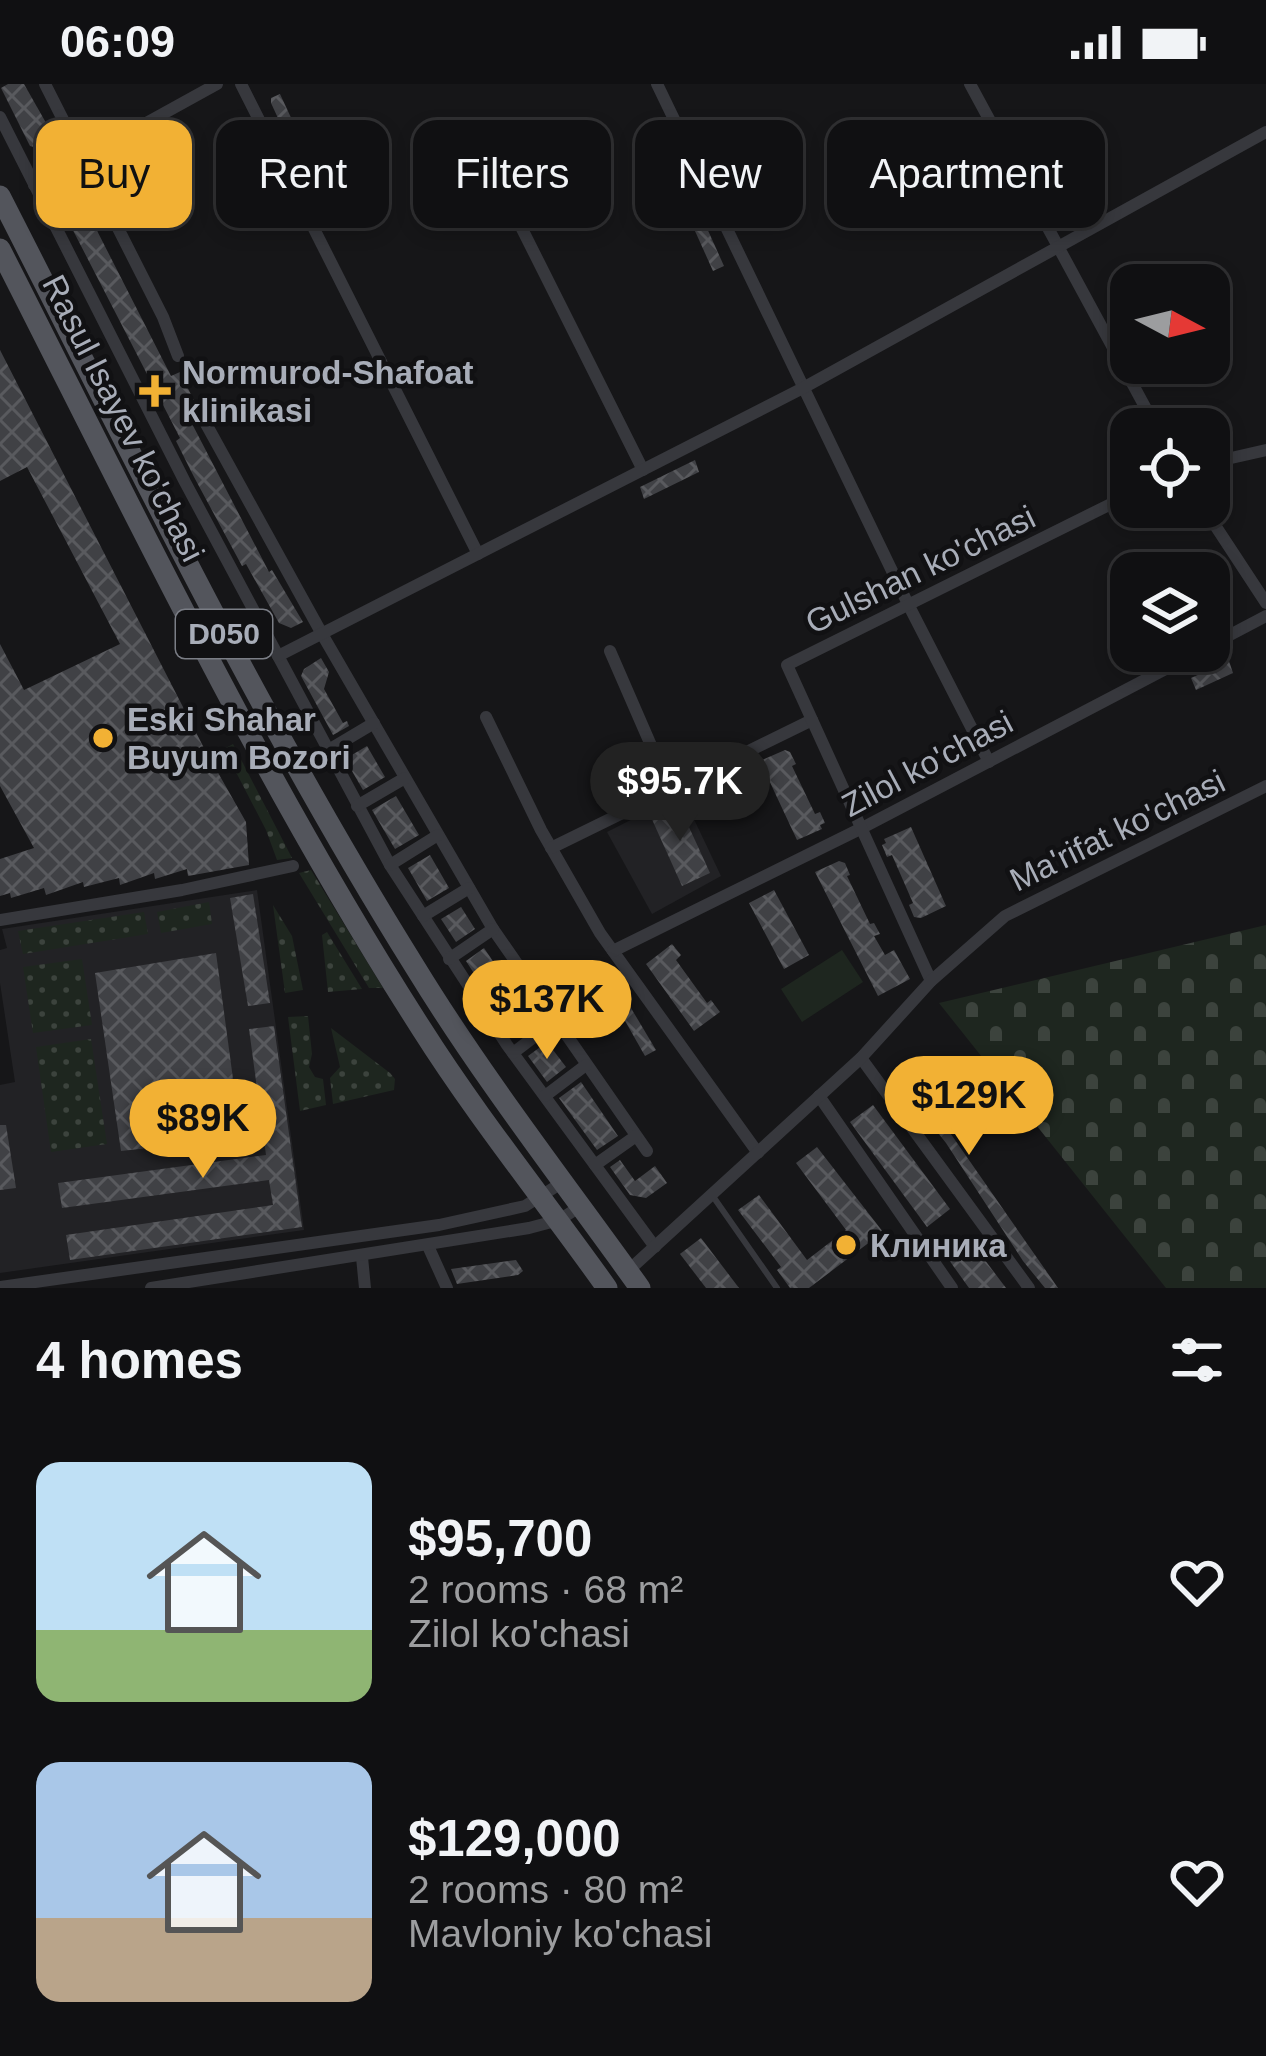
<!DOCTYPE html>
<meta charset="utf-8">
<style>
body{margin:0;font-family:Arial,sans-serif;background:#19191b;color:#f1f3f6;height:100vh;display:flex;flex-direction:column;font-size:45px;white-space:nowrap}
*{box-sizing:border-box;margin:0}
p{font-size:39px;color:#9c9d9f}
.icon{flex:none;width:66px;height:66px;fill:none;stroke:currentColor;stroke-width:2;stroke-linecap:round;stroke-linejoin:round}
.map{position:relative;height:1204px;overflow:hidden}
.drawer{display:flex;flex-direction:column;background:#101012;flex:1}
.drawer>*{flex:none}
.top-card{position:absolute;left:36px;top:36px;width:1194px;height:108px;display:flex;gap:24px}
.needle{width:78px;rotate:97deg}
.controls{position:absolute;left:1110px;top:180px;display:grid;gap:24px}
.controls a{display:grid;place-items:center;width:120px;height:120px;border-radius:24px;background:#101012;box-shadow:0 6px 18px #0003,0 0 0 3px #303032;font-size:60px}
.price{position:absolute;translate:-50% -102px;padding:0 27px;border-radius:42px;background:#f2b134;color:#111;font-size:39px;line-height:78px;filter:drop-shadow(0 3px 6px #0008)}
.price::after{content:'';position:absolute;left:50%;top:72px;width:36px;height:27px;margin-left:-18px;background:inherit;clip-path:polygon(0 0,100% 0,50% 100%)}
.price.current{background:#222;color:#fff}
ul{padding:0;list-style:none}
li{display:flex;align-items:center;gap:36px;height:300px;padding:0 36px}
li span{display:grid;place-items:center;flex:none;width:336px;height:240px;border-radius:24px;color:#555}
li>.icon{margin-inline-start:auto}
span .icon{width:144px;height:144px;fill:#fffc;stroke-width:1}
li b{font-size:51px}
h2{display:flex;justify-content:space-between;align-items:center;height:144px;padding:0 36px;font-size:51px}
.pill{padding:0 42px;border-radius:24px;background:#101012;box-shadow:0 6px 18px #0003,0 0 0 3px #303032;font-size:42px;line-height:108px}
.pill.current{background:#f2b134;color:#111}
.status{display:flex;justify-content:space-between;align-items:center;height:84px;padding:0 60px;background:#101012;direction:ltr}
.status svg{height:33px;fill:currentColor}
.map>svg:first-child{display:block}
.built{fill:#222225}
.grass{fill:url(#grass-dots)}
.cemetery{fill:url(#cemetery-stones)}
.pitch{fill:#1e261f}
.building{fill:url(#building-cross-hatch)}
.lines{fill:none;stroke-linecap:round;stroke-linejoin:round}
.lane{stroke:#37383d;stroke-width:6}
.street{stroke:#37383d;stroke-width:12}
.primary{stroke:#53555c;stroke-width:21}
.poi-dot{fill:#f2b134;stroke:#111113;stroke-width:4.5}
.labels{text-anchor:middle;stroke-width:9;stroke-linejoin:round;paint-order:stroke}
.shield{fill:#111113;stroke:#7b7e86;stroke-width:3}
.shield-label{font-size:30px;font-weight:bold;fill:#a8adb8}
.poi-label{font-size:33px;font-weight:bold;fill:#a8adb8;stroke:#111113;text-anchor:start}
.street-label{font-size:33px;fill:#a8adb8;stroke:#111113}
</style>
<div class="status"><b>06:09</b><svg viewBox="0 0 49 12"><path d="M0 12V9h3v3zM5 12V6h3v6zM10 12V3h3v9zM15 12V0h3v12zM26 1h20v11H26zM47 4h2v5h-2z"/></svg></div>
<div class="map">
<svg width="1266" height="1204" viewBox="0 0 1266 1204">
<defs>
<pattern id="grass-dots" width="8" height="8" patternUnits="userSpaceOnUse" patternTransform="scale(3)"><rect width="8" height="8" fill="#1e261f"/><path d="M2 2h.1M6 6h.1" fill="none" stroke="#3c433d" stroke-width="1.8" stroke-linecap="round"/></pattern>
<pattern id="cemetery-stones" width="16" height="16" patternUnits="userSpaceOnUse" patternTransform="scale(3)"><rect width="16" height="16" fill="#1e261f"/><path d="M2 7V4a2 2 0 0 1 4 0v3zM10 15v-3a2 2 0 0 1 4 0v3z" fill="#3c433d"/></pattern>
<pattern id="building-cross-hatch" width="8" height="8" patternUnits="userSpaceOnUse" patternTransform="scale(3)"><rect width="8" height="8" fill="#404145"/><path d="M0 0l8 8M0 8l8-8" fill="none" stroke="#595a5e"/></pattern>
</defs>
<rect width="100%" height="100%" fill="#161618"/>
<g class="built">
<path d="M682,710L721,792L652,830L607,748Z"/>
<path d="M257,806L304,1146L0,1189V1001L15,998L0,899V866L7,864L2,845Z"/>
</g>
<g class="grass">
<path d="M233,660L292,774L277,776L266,746L224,665Z"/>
<path d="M311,786L383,904H369L299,789Z"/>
<path d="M209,818L212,840L161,849L157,828Z"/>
<path d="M273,821L292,852L303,906L285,909Z"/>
<path d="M144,828L148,850L23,870L18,847Z"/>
<path d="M327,848L362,905L328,908L322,851Z"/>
<path d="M82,875L92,941L33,949L23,883Z"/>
<path d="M308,932L312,970L309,983L315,993L323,995L326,1021L300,1027L288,933Z"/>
<path d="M331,944L390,989L395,995L394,1006L333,1020L330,994L340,983Z"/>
<path d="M91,955L107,1060L51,1068L36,963Z"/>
</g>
<path class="cemetery" d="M1266,841V1204H1166L939,919Z"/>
<path class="pitch" d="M842,866L863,898L802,938L781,905Z"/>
<g class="building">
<path d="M8,0H24L58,60L46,66L30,62L1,4Z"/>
<path d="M280,10L300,53L289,58L271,19V14Z"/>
<path d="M80,103L89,121L87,127L171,292L180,288L199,327L188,332L269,488L272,486L303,538L291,544L279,539L246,480L242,482L194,393L176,357L180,354L62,125L68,108Z"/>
<path d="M706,142L724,182L713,187L695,147Z"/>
<path d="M0,266L204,664L246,738L249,781L188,792L187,785L155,795L154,789L120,801L119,794L84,803L83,798L46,811L44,804L11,814L10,809L0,812V775L34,764L0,702V560L24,606L120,560L27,383L0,397Z"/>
<path d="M695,376L699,388L644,415L640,403Z"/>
<path d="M321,574L329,588L324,605L343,639L347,637L349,642L333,651L301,592L304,585Z"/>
<path d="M1229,577L1233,589L1196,606L1191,594Z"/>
<path d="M367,662L385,693L363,706L345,675Z"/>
<path d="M785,666L790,668L796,680L792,682L815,730L820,728L825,739L820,741L822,745L797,756L760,677Z"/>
<path d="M396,712L419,751L395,765L372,726Z"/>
<path d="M678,719L710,789L682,802L650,731Z"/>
<path d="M911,743L946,822L921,834L914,833L909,821L913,819L892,771L887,773L882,761L886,759L884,755Z"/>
<path d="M430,771L449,804L427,817L408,784Z"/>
<path d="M839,777L845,779L850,791L847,792L870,840L874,839L880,850L874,852L885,871L894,866L910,895L878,912L815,788Z"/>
<path d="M774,806L809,871L784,885L749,819Z"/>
<path d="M253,810L270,919L248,922L230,814Z"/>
<path d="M461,823L475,845L456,858L441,835Z"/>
<path d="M672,860L681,871L676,876L707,919L711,916L720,928L694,947L646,880Z"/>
<path d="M484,864L505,895L486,908L466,877Z"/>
<path d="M216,869L241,1054L121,1067L95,889Z"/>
<path d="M622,909L656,966L645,972L612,914Z"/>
<path d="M516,912L534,939L516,953L498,926Z"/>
<path d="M274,942L302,1143L70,1176L66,1151L273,1121L269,1096L62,1124L58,1099L266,1071L249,945Z"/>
<path d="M547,958L566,983L547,998L528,972Z"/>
<path d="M942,974L960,999L930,1020L1058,1204H1045L1023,1177L946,1059L902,1004Z"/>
<path d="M581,998L618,1052L597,1066L559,1014Z"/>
<path d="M873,1021L950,1125L927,1143L850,1038Z"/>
<path d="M0,1041H6L16,1104L0,1106Z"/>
<path d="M817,1063L883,1148L809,1204H790L777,1186L781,1183L738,1126L759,1111L807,1176L846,1146L796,1079Z"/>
<path d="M620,1076L635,1097L655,1082L667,1099L646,1114L630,1111L610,1083Z"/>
<path d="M701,1154L739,1204H706L680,1170Z"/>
<path d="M972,1159L1006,1204H969L949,1176Z"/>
<path d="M516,1176L523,1187L518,1191L457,1200L451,1185Z"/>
</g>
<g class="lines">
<path class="lane" d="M712,1111L777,1204"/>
<g class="street">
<path d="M45,0L163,233L178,272"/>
<path d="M241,0L478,470"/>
<path d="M657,0L908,520L989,678"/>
<path d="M970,0L1157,345"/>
<path d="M0,33L185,398L390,781L507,961L655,1163"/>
<path d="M469,39L643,386"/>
<path d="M34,101L217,0"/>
<path d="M205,338L322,550L493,845L647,1067"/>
<path d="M1209,379L1266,366"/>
<path d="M1203,423L1266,519"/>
<path d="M1209,562L1266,532"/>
<path d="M610,567L670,705"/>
<path d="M278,572L803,304L1266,48"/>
<path d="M486,633L541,746L600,849L758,1069"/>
<path d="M327,667L374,639"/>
<path d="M357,722L405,694"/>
<path d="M551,764L812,636"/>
<path d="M390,781L438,751"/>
<path d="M423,832L469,804"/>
<path d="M0,836L182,806L293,782"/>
<path d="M613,867L862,744L1200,567"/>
<path d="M449,875L493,845"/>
<path d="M931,897L787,581L1131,410"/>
<path d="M482,924L525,893"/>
<path d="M513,969L555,937"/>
<path d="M861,974L1029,1204"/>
<path d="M545,1012L586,981"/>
<path d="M819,1012L952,1204"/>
<path d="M595,1081L636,1052"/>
<path d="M428,1162L447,1204"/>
<path d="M362,1173L365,1204"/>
<path d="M628,1187L861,974L931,897L1005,832L1266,702"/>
<path d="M0,1203L439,1141L525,1122L563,1098"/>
<path d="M151,1204L529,1144L559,1136L581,1122"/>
</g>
<g class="primary">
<path d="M0,112C133,372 260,635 415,883C483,994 564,1098 640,1204"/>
<path d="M0,165C134,428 262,696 421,944C478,1034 546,1118 607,1204"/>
</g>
</g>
<g class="poi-dot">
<path d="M149 289h12v12h12v12h-12v12h-12v-12h-12v-12h12z"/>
<circle cx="103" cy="654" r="12"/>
<circle cx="846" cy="1161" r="12"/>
</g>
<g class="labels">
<rect class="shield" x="176" y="526" width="96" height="48" rx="9"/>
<g class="shield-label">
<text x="224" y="560">D050</text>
</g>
<g class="poi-label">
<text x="182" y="300">Normurod-Shafoat<tspan x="182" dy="38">klinikasi</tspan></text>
<text x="127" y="647">Eski Shahar<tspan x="127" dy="38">Buyum Bozori</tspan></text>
<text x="870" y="1173">Клиника</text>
</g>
<g class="street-label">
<text transform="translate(124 334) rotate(63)" y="12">Rasul Isayev ko'chasi</text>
<text transform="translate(920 485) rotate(-26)" y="12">Gulshan ko'chasi</text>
<text transform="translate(927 679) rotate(-28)" y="12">Zilol ko'chasi</text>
<text transform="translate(1117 746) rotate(-26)" y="12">Ma'rifat ko'chasi</text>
</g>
</g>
</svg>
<div class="controls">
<a><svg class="needle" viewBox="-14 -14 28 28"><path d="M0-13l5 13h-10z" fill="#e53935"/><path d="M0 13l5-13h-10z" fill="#9c9d9f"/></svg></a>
<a><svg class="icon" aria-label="locate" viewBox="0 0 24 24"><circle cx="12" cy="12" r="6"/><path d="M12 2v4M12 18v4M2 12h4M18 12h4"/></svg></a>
<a><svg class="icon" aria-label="layers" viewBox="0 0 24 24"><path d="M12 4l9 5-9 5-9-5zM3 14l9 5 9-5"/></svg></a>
</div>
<b class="price current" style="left:680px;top:760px">$95.7K</b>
<b class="price" style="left:547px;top:978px">$137K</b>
<b class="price" style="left:969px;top:1074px">$129K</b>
<b class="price" style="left:203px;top:1097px">$89K</b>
<div class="top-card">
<a class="pill current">Buy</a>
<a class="pill">Rent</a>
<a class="pill">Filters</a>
<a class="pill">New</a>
<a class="pill">Apartment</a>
</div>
</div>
<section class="drawer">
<h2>4 homes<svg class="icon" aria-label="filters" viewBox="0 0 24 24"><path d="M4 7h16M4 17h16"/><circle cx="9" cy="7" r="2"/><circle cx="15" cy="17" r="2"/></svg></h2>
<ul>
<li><span style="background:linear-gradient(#bfe0f5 70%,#8fb573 0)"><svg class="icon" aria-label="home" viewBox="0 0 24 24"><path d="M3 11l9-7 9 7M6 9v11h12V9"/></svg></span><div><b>$95,700</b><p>2 rooms · 68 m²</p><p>Zilol ko'chasi</p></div><svg class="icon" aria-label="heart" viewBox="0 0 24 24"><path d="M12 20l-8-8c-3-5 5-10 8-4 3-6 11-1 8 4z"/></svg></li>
<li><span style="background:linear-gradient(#a9c7e8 65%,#b9a48a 0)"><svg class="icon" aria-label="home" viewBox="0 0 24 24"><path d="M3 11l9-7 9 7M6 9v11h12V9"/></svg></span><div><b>$129,000</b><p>2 rooms · 80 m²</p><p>Mavloniy ko'chasi</p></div><svg class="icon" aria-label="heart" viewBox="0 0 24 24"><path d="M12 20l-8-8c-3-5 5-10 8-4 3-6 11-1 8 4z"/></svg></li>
</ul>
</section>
